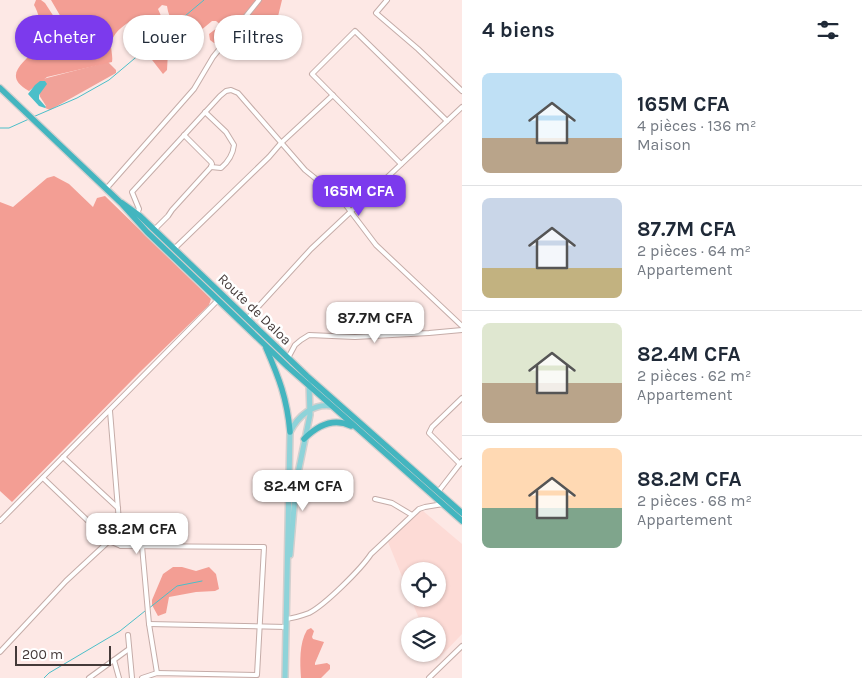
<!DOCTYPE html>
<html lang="fr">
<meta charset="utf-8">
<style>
body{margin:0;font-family:Karla,sans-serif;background:#f6f6f7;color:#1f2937;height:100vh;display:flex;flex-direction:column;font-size:19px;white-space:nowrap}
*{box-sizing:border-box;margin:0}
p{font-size:16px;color:#747a83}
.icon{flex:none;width:28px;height:28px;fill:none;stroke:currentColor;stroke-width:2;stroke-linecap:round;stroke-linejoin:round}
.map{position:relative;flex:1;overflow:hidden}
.details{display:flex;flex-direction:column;background:#fff;width:400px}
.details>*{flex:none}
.guide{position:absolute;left:15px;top:15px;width:371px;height:45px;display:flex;gap:10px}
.controls{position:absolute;left:401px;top:562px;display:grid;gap:10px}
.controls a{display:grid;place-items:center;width:45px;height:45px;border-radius:50%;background:#fff;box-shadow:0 1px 4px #0004;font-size:25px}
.scale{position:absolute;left:15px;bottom:12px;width:96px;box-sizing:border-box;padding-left:5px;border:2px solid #443a39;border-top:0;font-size:14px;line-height:18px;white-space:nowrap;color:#443a39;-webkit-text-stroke:4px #fff;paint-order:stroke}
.price{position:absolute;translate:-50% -42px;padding:0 11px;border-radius:10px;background:#fff;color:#222;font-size:16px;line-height:32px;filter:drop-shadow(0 1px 2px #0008)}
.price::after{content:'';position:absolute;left:50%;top:30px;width:15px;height:11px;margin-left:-8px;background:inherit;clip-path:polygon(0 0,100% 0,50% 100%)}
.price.active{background:#7c3aed;color:#fff}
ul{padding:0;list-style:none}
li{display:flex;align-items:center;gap:15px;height:125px;padding:0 20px}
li+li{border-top:1px solid #e0e1e3}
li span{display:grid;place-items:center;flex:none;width:140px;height:100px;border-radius:8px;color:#555}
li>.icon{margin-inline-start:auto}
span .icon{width:60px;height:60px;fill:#fffc;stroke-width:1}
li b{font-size:21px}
h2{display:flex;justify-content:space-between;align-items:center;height:60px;padding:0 20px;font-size:21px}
.pill{padding:0 18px;border-radius:22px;background:#fff;box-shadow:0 1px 4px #0004;font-size:18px;line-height:45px}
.pill.active{background:#7c3aed;color:#fff}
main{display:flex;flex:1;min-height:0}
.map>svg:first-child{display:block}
.built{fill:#fddbd6}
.green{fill:#f1a299}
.forest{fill:#f39e94}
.water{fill:#4cbfc9}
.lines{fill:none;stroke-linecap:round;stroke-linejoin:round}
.stream{stroke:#4cbfc9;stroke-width:1}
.minor-casing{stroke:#c5aca8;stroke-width:6}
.major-casing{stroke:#d2d0cf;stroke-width:8}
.highway-casing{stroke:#d2d0cf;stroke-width:8}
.minor{stroke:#fff;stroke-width:4}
.major{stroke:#8ed3d9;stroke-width:5}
.highway{stroke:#43b5bf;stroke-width:5.5}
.labels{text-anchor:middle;stroke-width:5;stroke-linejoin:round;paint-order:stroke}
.street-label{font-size:14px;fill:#443a39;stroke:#fff}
</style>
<main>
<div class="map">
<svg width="462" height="678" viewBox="0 0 462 678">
<rect width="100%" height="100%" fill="#fde8e5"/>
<path class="built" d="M420,510L423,511L462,544V634L436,661L433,654H438V626H422L411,599H438V571H410V596L388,542Z"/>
<path class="green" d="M108,62L116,70V73L50,110L45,108L46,106C38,92 37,98 45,81H40L43,79Z"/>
<g class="forest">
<path d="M36,0H41L45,3L78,54L83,55L51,0H282L271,45L255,56C242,40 235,38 214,43L210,40L209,34L221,25L216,21H212L200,31L188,34C176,26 169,21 167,6L162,5L158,9L169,34L167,70L163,74L142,47L138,29L132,20C123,26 112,33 111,45C111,51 113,56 112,62L47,77L29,91C1,75 25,63 35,49C45,36 41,18 34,5Z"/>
<path d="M54,176L69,184L93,207L97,198L105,196L211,299L209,305L140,372L12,502L0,491V202L13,207L47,178Z"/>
<path d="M173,567H182L196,571L209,567L216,574L219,589L215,591L196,592L169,597L166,613L158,616L152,605V600L163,574Z"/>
<path d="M311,628L314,631L312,637L313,639L324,642L315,663V665L327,663L330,665V669L321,678H301C300,663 299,643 307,630Z"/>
</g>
<path class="water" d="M40,81H45L47,84L39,95V99L46,107L45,108L39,106L28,94L35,85Z"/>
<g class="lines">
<g class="stream">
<path d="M33,117L77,98L109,80L204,0"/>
<path d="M0,128H9L29,119"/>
<path d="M148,609L177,586L202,581"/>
<path d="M44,678L49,673L120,631L145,611"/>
</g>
<defs>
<g id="minor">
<path d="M387,0L376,13L418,49L462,91"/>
<path d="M205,112L226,132L234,145C233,154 228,162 221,168L211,167"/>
<path d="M184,135L211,162L212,164L211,167"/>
<path d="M401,164L312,74L355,31L447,121"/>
<path d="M106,189L194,89L213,57L259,0"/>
<path d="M137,214L139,209L132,192L220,96L226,91L231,90L238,93L305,170L342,200L376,245L462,326"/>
<path d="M154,230L168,216L172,210L211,167"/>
<path d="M174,249L269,157L281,143L333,95"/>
<path d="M247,319L311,249L462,107"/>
<path d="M288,358L295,345L301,340L309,335L355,337L429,333L462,330"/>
<path d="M110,411L121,546"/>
<path d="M63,457L118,508"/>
<path d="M460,464L429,433L432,427L462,398"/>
<path d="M43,478L109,541L121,546L264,547L257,675L157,673L142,678"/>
<path d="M438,492L462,461"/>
<path d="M375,499L392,503L412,515"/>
<path d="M0,521L218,300"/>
<path d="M142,546L149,624L157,673"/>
<path d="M286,619C294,618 301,616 309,613C325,605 361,569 371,554L419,509L425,507L443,504"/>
<path d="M149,624L286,627"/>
<path d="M128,635L132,678"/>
<path d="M0,652L66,581L109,541"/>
<path d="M114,660L119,678"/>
<path d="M89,678L129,649"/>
<path d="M429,678L462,646"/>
</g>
<g id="major">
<path d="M290,555L296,483L310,415L309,383"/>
<path d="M285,678L290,432C298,416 313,403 332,406"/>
</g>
<g id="highway">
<path d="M0,88L121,203L147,232L288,367L462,521"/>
<path d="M122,203L140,216L307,376L462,513"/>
<path d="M266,348C279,378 287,398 290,432"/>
<path d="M304,439C317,426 333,417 351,426"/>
</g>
</defs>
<use href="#minor" class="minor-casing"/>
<use href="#major" class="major-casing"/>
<use href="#highway" class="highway-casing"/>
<use href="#minor" class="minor"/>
<use href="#major" class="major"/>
<use href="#highway" class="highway"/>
</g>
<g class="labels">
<g class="street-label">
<text transform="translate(255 309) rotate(44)" y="5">Route de Daloa</text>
</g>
</g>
</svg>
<div class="controls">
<a><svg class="icon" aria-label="locate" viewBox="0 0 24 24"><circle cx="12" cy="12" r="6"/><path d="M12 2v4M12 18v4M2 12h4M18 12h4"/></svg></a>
<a><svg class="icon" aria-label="layers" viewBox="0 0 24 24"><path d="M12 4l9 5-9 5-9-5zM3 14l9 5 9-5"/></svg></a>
</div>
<div class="scale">200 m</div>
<b class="price active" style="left:359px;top:217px">165M CFA</b>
<b class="price" style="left:375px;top:344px">87.7M CFA</b>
<b class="price" style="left:303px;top:512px">82.4M CFA</b>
<b class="price" style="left:137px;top:555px">88.2M CFA</b>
<div class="guide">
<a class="pill active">Acheter</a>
<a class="pill">Louer</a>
<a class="pill">Filtres</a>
</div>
</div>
<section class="details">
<h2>4 biens<svg class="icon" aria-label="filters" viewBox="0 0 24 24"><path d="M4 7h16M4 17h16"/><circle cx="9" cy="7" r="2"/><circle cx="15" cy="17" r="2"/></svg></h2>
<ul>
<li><span style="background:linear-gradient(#bfe0f5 65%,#b9a48a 0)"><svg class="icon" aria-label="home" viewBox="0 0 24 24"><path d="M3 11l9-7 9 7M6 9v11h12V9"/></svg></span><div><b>165M CFA</b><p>4 pièces · 136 m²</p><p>Maison</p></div></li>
<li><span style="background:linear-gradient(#c9d6e8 70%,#c2b280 0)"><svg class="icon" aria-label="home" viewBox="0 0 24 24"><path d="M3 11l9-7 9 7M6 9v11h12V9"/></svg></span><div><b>87.7M CFA</b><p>2 pièces · 64 m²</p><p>Appartement</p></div></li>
<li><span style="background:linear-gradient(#dfe7d0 60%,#b9a48a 0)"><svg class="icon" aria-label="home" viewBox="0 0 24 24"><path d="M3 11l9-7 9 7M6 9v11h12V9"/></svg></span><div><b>82.4M CFA</b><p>2 pièces · 62 m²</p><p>Appartement</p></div></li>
<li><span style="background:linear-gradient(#ffd9b3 60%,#7fa58c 0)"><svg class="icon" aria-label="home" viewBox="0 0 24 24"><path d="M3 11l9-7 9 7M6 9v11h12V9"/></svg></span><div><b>88.2M CFA</b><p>2 pièces · 68 m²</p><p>Appartement</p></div></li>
</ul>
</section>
</main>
